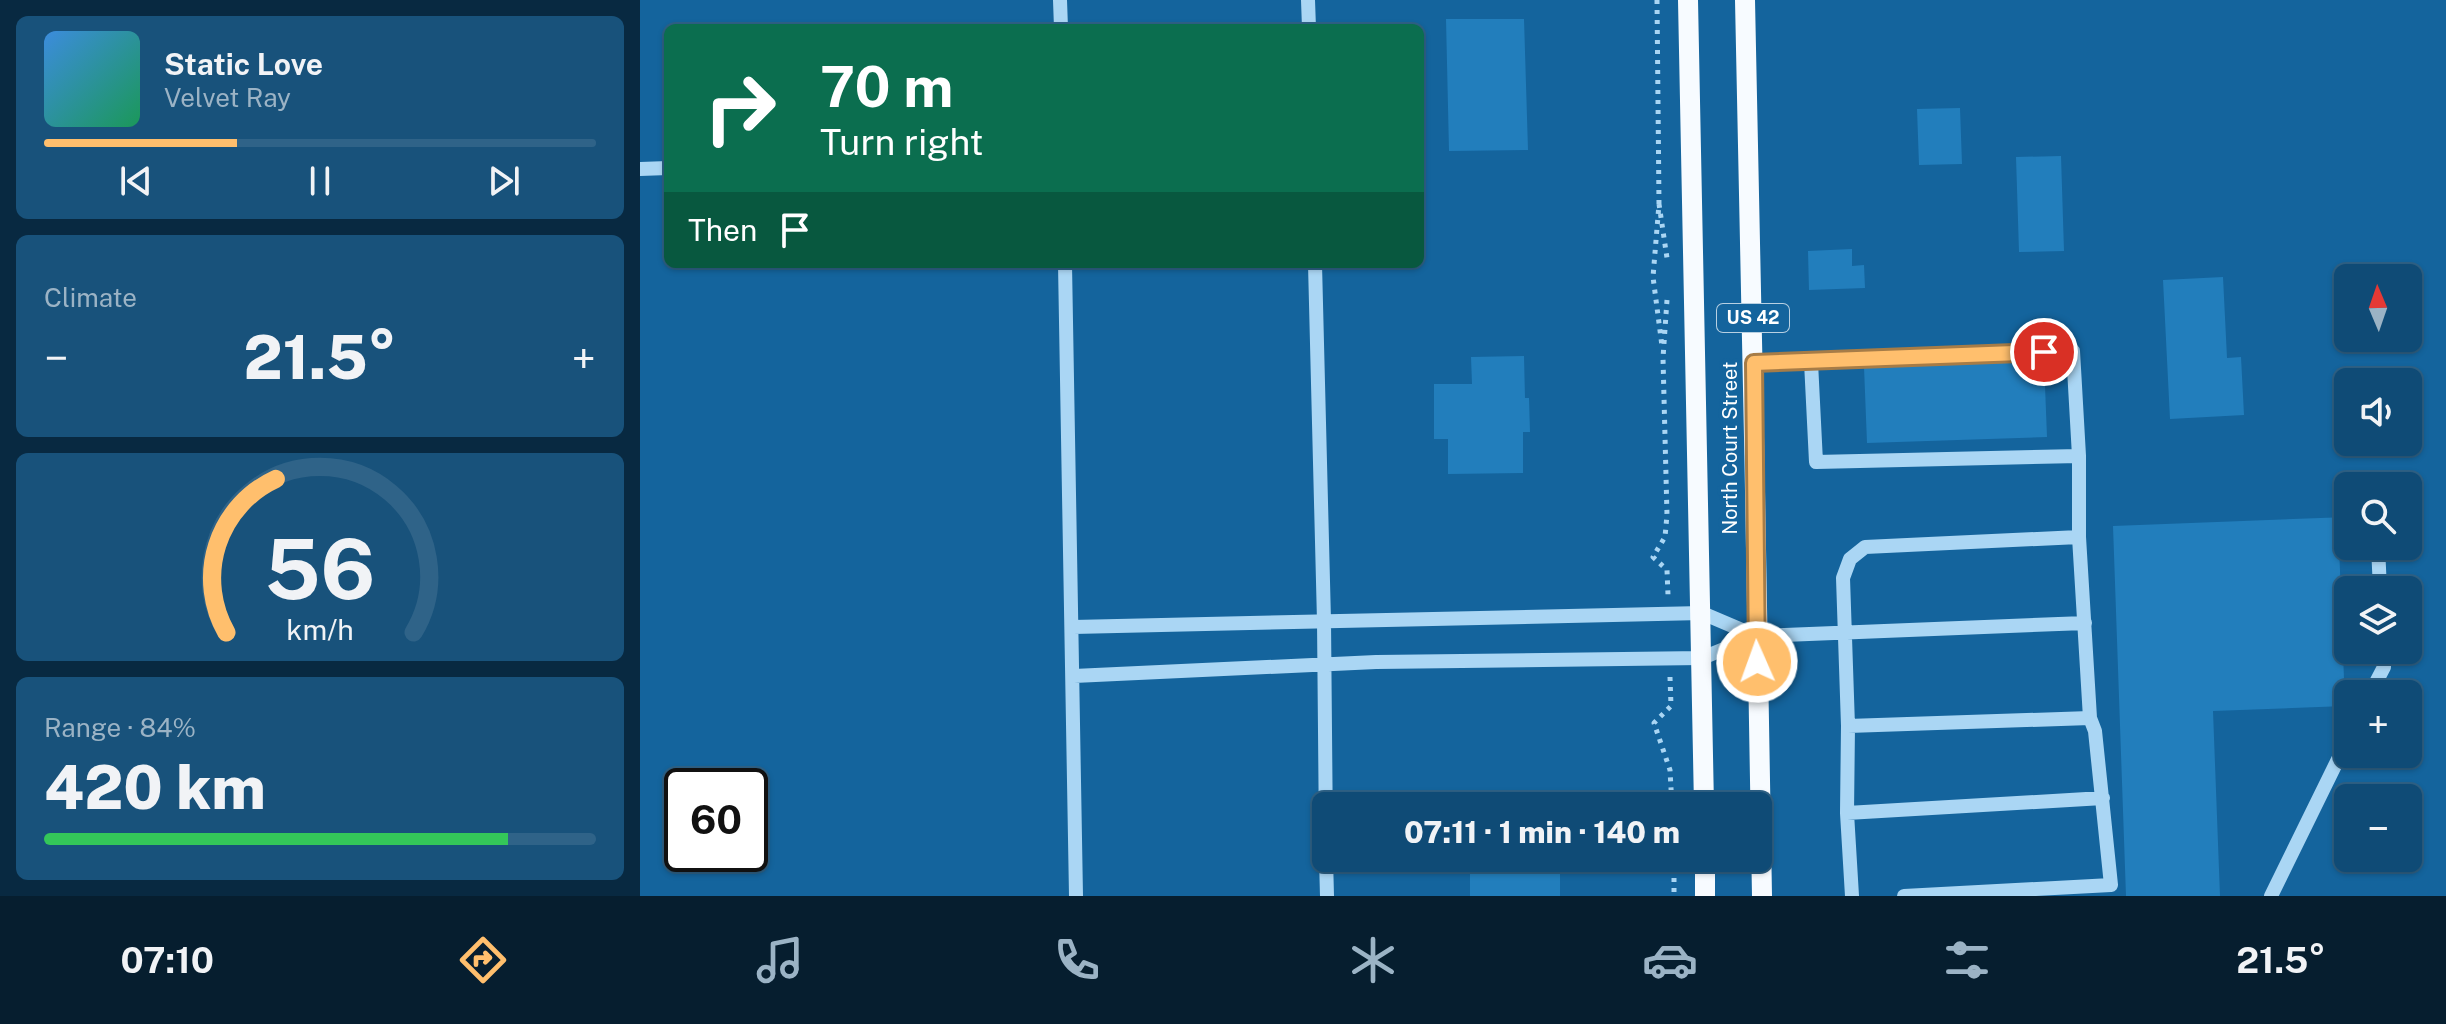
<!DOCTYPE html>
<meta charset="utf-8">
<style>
:root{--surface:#0f4b76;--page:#18527b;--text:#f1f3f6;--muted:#9bb3c5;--line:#2f6388;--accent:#ffbf6d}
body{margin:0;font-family:"Public Sans",sans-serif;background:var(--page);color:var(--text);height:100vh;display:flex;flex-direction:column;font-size:30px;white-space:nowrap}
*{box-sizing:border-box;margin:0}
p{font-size:26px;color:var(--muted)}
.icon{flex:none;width:44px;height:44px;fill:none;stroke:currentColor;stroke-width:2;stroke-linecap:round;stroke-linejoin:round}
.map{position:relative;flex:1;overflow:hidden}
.side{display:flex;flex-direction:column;gap:16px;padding:16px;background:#082941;width:640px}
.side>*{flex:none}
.hud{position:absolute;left:24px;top:24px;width:760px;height:244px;border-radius:12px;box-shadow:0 2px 6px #0004,0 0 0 2px var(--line);background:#0b6e4f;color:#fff;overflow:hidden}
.needle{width:52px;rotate:358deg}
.fabs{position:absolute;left:1694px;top:264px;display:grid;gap:16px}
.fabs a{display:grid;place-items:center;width:88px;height:88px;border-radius:12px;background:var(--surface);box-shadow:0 2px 6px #0004,0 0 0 2px var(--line);font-size:40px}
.speed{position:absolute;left:24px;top:768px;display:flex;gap:16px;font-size:40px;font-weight:700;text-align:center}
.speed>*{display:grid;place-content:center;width:104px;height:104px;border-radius:50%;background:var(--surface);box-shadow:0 2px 6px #0004,0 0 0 2px var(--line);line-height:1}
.speed .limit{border:4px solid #111;border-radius:12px;background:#fff;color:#111}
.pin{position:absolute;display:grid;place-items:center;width:68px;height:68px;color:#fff;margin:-34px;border:4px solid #fff;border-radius:50%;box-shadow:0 2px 8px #0007}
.me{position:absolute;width:88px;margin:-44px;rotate:358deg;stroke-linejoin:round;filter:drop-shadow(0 0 6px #0008)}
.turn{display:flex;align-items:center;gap:28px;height:168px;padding:0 24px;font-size:36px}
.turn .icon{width:104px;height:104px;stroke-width:2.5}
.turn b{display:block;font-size:56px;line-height:68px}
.then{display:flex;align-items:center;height:76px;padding:0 24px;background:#0003;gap:16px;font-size:30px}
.big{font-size:60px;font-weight:800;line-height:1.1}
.side .card{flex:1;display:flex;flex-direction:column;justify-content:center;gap:12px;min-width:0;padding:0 28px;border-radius:12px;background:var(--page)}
.side .dial{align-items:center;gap:0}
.dial svg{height:208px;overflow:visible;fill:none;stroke:var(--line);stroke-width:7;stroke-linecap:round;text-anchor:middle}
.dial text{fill:var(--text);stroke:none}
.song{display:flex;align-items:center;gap:24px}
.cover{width:96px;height:96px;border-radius:12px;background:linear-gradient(135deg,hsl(210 70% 55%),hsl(150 70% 35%))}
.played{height:8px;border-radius:4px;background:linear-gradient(90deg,var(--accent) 35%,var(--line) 35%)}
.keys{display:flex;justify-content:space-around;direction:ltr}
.heat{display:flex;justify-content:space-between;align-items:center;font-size:44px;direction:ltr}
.charge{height:12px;border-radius:6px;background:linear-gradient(90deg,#34c759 84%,var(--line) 0)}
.trip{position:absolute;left:672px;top:792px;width:460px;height:80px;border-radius:12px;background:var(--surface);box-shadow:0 2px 6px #0004,0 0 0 2px var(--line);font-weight:800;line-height:80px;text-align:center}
.dock{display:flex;height:128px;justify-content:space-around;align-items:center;background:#061e2f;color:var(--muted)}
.dock .icon{width:56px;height:56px}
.dock .active{color:var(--accent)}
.dock b{font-size:36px;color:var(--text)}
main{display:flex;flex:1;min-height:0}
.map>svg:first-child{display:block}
.building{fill:#227ebc}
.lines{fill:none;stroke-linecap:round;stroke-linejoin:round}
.path{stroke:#aad6f4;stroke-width:5;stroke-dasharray:4 6;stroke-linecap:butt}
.minor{stroke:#aad6f4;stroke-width:14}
.major{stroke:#f7fbff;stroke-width:20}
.route-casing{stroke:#a67c47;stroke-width:20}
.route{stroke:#ffbf6d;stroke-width:14}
.labels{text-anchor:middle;stroke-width:8;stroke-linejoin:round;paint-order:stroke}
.shield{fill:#14649d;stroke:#b8d0e2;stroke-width:2}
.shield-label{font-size:18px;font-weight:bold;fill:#fff}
.street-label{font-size:20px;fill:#fff;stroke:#14649d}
</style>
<main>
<section class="side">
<div class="card">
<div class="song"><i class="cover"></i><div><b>Static Love</b><p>Velvet Ray</p></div></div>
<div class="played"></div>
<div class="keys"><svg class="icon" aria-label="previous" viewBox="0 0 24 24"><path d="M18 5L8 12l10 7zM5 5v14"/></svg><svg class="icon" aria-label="pause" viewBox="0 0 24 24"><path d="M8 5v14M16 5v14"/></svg><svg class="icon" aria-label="next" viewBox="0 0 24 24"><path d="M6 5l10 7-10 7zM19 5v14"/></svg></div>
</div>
<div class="card"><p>Climate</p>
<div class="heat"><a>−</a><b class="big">21.5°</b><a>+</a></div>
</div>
<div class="card dial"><svg viewBox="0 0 100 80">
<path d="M14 69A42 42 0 1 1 86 69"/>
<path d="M14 69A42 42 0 0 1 33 10" stroke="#ffbf6d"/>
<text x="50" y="56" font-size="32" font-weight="700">56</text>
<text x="50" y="72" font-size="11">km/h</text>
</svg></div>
<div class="card"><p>Range · 84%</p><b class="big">420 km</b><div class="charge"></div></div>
</section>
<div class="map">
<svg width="1806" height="896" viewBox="0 0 1806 896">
<rect width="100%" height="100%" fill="#14649d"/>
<path class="building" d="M 806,19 L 884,19 L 888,150 L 809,151 Z
M 1320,108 L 1322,164 L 1279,165 L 1277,109 Z
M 1421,156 L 1424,251 L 1379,252 L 1376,157 Z
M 1212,249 L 1212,266 L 1224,265 L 1225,288 L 1169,290 L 1168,251 Z
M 1583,277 L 1587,358 L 1601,357 L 1604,415 L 1530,419 L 1523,280 Z
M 884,356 L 885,398 L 889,398 L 890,432 L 883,432 L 883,473 L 808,474 L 808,439 L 794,439 L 794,384 L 832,384 L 831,357 Z
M 1404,360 L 1407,437 L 1227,443 L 1224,367 Z
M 1708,517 L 1708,543 L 1699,544 L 1705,706 L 1573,711 L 1580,896 L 1486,896 L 1473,526 Z
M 830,858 L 920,858 L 920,896 L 830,896 Z"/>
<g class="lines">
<path class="path" d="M 1017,0 L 1019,204 L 1013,277 L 1022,346
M 1019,204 L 1027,258
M 1027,300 L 1023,358 L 1027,515 L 1025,537 L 1013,557 L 1027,570 L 1028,595
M 1030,677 L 1031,706 L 1014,723 L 1030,770 L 1032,806
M 1034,858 L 1034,896"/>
<path class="minor" d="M 420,0 L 421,28
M 668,0 L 669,28
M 0,169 L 28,168
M 425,264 L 436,896
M 675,264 L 684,621 L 686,841
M 1171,362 L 1176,462 L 1439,456
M 1114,363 L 1433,351 L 1439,456 L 1439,537 L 1450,718 L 1455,731 L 1471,885 L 1264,896
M 1738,546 L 1740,590
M 433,627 L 1062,613 L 1116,636
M 434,676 L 736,662 L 1062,658 L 1116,636 L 1445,623
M 1730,694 L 1744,667 L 1743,650
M 1208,726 L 1450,718
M 1207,813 L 1463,798
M 686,858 L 687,896
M 1212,896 L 1207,813 L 1208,726 L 1203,578 L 1210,559 L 1225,547 L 1439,537
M 1631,896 L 1708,739"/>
<path class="major" d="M 1048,0 L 1064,806
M 1105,0 C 1112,299 1117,597 1122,896
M 1065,858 L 1065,896"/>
</g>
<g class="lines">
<defs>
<path id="route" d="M 1117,662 L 1114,363 L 1404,352"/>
</defs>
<use href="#route" class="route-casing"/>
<use href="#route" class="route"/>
</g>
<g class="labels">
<rect class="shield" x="1077" y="304" width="72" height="28" rx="6"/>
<g class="shield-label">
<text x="1113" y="324">US 42</text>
</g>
<g class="street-label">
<text transform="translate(1090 448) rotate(-90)" y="7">North Court Street</text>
</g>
</g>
</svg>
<div class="fabs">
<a><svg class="needle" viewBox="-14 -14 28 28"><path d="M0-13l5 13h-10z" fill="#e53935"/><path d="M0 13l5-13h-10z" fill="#9bb3c5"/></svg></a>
<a><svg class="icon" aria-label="sound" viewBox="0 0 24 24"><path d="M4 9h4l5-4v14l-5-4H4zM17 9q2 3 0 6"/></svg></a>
<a><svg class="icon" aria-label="search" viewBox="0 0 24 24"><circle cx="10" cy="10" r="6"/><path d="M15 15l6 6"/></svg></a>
<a><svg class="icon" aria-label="layers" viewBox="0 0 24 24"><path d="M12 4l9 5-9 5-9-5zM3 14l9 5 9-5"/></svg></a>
<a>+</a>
<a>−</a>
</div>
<div class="speed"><div class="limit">60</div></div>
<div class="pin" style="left:1404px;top:352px;background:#d93025"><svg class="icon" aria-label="arrive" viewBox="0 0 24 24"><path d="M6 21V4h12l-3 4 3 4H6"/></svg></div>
<svg class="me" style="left:1117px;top:662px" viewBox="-20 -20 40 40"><circle r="17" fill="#ffbf6d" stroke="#fff" stroke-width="3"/><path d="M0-11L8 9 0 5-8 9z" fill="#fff"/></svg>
<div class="trip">07:11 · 1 min · 140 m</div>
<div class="hud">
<div class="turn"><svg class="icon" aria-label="right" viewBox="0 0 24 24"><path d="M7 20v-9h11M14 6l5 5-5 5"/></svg><div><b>70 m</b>Turn right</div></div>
<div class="then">Then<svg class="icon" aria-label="arrive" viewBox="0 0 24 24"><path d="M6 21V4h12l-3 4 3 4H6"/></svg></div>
</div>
</div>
</main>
<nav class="dock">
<b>07:10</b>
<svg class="icon active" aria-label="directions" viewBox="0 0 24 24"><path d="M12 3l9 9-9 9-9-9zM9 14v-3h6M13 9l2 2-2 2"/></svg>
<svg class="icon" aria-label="music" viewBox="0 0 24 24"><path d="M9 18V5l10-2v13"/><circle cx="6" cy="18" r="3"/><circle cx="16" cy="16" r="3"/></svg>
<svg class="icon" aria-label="phone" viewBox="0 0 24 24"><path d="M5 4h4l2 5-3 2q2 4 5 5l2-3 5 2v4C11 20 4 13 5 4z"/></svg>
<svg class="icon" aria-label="climate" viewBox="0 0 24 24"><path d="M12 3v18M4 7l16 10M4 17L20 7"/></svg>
<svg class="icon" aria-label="car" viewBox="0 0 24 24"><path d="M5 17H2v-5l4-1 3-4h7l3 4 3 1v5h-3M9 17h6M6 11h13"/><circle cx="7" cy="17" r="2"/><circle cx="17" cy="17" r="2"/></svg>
<svg class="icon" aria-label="filters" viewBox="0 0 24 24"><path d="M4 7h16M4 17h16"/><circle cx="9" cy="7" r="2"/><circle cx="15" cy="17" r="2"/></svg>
<b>21.5°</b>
</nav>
